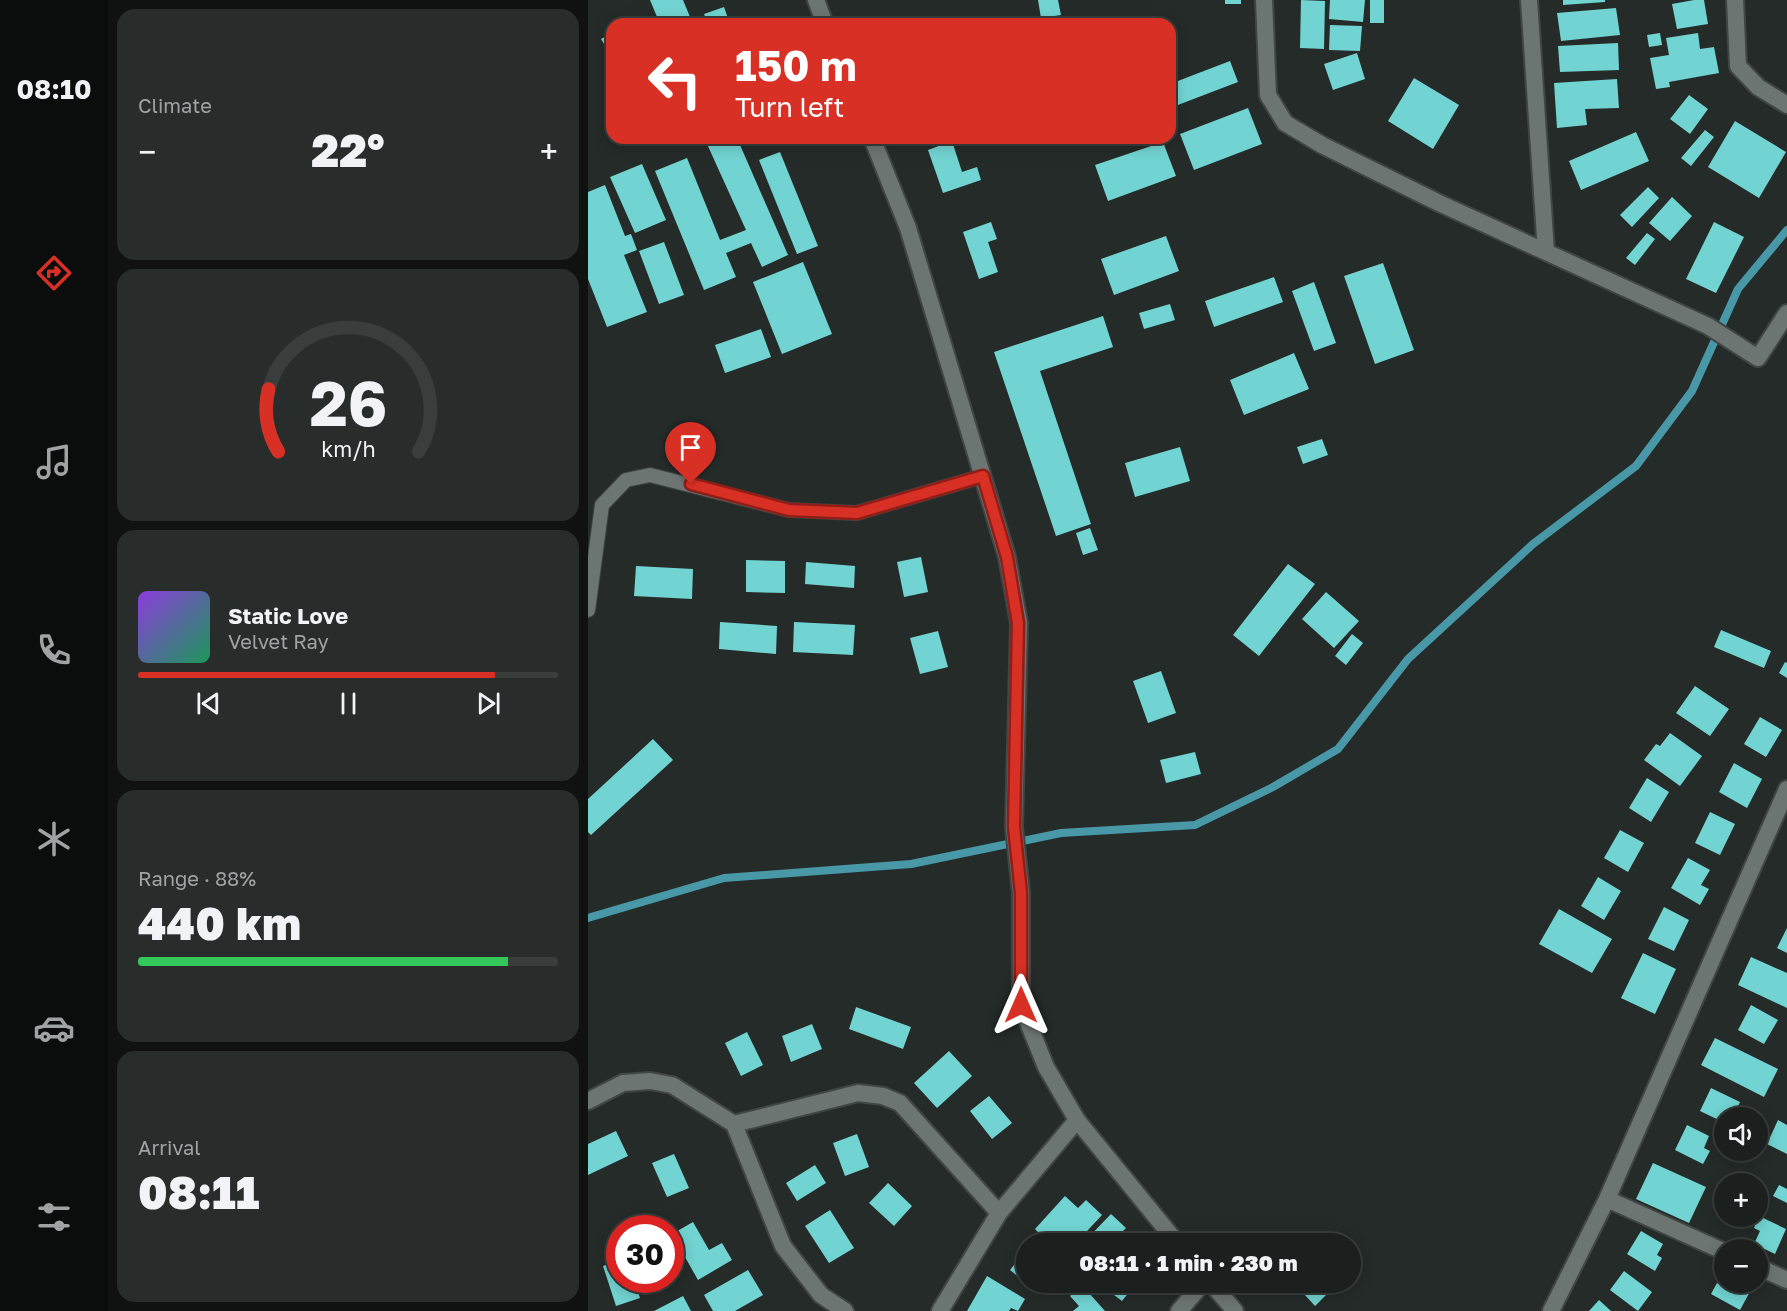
<!DOCTYPE html>
<meta charset="utf-8">
<style>
:root{--surface:#1b201e;--page:#282d2b;--text:#f1f3f6;--muted:#a0a3a4;--line:#393e3c;--accent:#d93025}
body{margin:0;font-family:"Golos Text",sans-serif;background:var(--page);color:var(--text);height:100vh;display:flex;flex-direction:column;font-size:22px;white-space:nowrap}
*{box-sizing:border-box;margin:0}
p{font-size:20px;color:var(--muted)}
.icon{flex:none;width:33px;height:33px;fill:none;stroke:currentColor;stroke-width:2;stroke-linecap:round;stroke-linejoin:round}
.map{position:relative;flex:1;overflow:hidden}
.side{display:flex;flex-direction:column;gap:9px;padding:9px;background:#0f1210;width:480px}
.side>*{flex:none}
.guide{position:absolute;left:18px;top:18px;width:570px;height:126px;border-radius:18px;box-shadow:0 3px 15px #0003,0 0 0 2px var(--line);background:#d93025;color:#fff;overflow:hidden}
.buttons{position:absolute;left:1126px;top:1107px;display:grid;gap:12px}
.buttons a{display:grid;place-items:center;width:54px;height:54px;border-radius:50%;background:var(--surface);box-shadow:0 3px 15px #0003,0 0 0 2px var(--line);font-size:30px}
.speed{position:absolute;left:18px;top:1215px;display:flex;gap:12px;font-size:30px;font-weight:700;text-align:center}
.speed>*{display:grid;place-content:center;width:78px;height:78px;border-radius:50%;background:var(--surface);box-shadow:0 3px 15px #0003,0 0 0 2px var(--line);line-height:1}
.speed .limit{border:9px solid #d22;background:#fff;color:#111}
.pin{position:absolute;display:grid;place-items:center;width:51px;height:51px;color:#fff;margin:-62px -26px;border-radius:50% 50% 50% 0;rotate:-45deg;box-shadow:0 0 6px #0007}
.pin .icon{rotate:45deg}
.me{position:absolute;width:66px;margin:-33px;rotate:0deg;stroke-linejoin:round;filter:drop-shadow(0 0 4px #0008)}
.turn{display:flex;align-items:center;gap:21px;height:126px;padding:0 30px;font-size:27px}
.turn .icon{width:78px;height:78px;stroke-width:2.5}
.turn b{display:block;font-size:42px;line-height:51px}
.big{font-size:45px;font-weight:800;line-height:1.1}
.side .card{flex:1;display:flex;flex-direction:column;justify-content:center;gap:9px;min-width:0;padding:0 21px;border-radius:18px;background:var(--page)}
.side .dial{align-items:center;gap:0}
.dial svg{height:156px;overflow:visible;fill:none;stroke:var(--line);stroke-width:7;stroke-linecap:round;text-anchor:middle}
.dial text{fill:var(--text);stroke:none}
.song{display:flex;align-items:center;gap:18px}
.cover{width:72px;height:72px;border-radius:9px;background:linear-gradient(135deg,hsl(270 70% 55%),hsl(150 70% 35%))}
.played{height:6px;border-radius:3px;background:linear-gradient(90deg,var(--accent) 85%,var(--line) 85%)}
.keys{display:flex;justify-content:space-around;direction:ltr}
.heat{display:flex;justify-content:space-between;align-items:center;font-size:33px;direction:ltr}
.charge{height:9px;border-radius:4px;background:linear-gradient(90deg,#34c759 88%,var(--line) 0)}
.trip{position:absolute;left:428px;top:1233px;width:345px;height:60px;border-radius:30px;background:var(--surface);box-shadow:0 3px 15px #0003,0 0 0 2px var(--line);font-weight:800;line-height:60px;text-align:center}
main{display:flex;flex:1;min-height:0}
.tab-bar{display:flex;flex-direction:column;width:108px;justify-content:space-around;align-items:center;background:#0b0d0c;color:var(--muted)}
.tab-bar .icon{width:42px;height:42px}
.tab-bar .current{color:var(--accent)}
.tab-bar b{font-size:27px;color:var(--text)}
.map>svg:first-child{display:block}
.lines{fill:none;stroke-linecap:round;stroke-linejoin:round}
.stream{stroke:#4898a8;stroke-width:8}
.building{fill:#72d4d2}
.service-casing{stroke:#414645;stroke-width:16}
.minor-casing{stroke:#414645;stroke-width:20}
.service{stroke:#6d7572;stroke-width:14}
.minor{stroke:#6d7572;stroke-width:16}
.route-casing{stroke:#8d1f18;stroke-width:15}
.route{stroke:#d93025;stroke-width:10}
</style>
<main>
<nav class="tab-bar">
<b>08:10</b>
<svg class="icon current" aria-label="directions" viewBox="0 0 24 24"><path d="M12 3l9 9-9 9-9-9zM9 14v-3h6M13 9l2 2-2 2"/></svg>
<svg class="icon" aria-label="music" viewBox="0 0 24 24"><path d="M9 18V5l10-2v13"/><circle cx="6" cy="18" r="3"/><circle cx="16" cy="16" r="3"/></svg>
<svg class="icon" aria-label="phone" viewBox="0 0 24 24"><path d="M5 4h4l2 5-3 2q2 4 5 5l2-3 5 2v4C11 20 4 13 5 4z"/></svg>
<svg class="icon" aria-label="climate" viewBox="0 0 24 24"><path d="M12 3v18M4 7l16 10M4 17L20 7"/></svg>
<svg class="icon" aria-label="car" viewBox="0 0 24 24"><path d="M5 17H2v-5l4-1 3-4h7l3 4 3 1v5h-3M9 17h6M6 11h13"/><circle cx="7" cy="17" r="2"/><circle cx="17" cy="17" r="2"/></svg>
<svg class="icon" aria-label="filters" viewBox="0 0 24 24"><path d="M4 7h16M4 17h16"/><circle cx="9" cy="7" r="2"/><circle cx="15" cy="17" r="2"/></svg>
</nav>
<section class="side">
<div class="card"><p>Climate</p>
<div class="heat"><a>−</a><b class="big">22°</b><a>+</a></div>
</div>
<div class="card dial"><svg viewBox="0 0 100 80">
<path d="M14 69A42 42 0 1 1 86 69"/>
<path d="M14 69A42 42 0 0 1 9 37" stroke="#d93025"/>
<text x="50" y="56" font-size="32" font-weight="700">26</text>
<text x="50" y="72" font-size="11">km/h</text>
</svg></div>
<div class="card">
<div class="song"><i class="cover"></i><div><b>Static Love</b><p>Velvet Ray</p></div></div>
<div class="played"></div>
<div class="keys"><svg class="icon" aria-label="previous" viewBox="0 0 24 24"><path d="M18 5L8 12l10 7zM5 5v14"/></svg><svg class="icon" aria-label="pause" viewBox="0 0 24 24"><path d="M8 5v14M16 5v14"/></svg><svg class="icon" aria-label="next" viewBox="0 0 24 24"><path d="M6 5l10 7-10 7zM19 5v14"/></svg></div>
</div>
<div class="card"><p>Range · 88%</p><b class="big">440 km</b><div class="charge"></div></div>
<div class="card"><p>Arrival</p><b class="big">08:11</b></div>
</section>
<div class="map">
<svg width="1199" height="1311" viewBox="0 0 1199 1311">
<rect width="100%" height="100%" fill="#242b28"/>
<g class="lines">
<path class="stream" d="M 0,918 L 136,878 L 323,864 L 473,833 L 607,825 L 685,787 L 750,749 L 820,659 L 945,544 L 1048,466 L 1104,391 L 1150,289 L 1199,230"/>
</g>
<path class="building" d="M 62,0 L 95,0 L 105,24 L 72,24 Z
M 450,0 L 470,0 L 473,15 L 453,18 Z
M 637,0 L 653,0 L 653,4 L 637,4 Z
M 713,0 L 737,1 L 736,49 L 712,48 Z
M 742,0 L 777,0 L 775,22 L 741,19 Z
M 782,0 L 796,0 L 796,23 L 782,23 Z
M 975,0 L 1017,0 L 1017,2 L 975,5 Z
M 1106,0 L 1116,0 L 1120,24 L 1089,29 L 1084,4 Z
M 136,7 L 142,24 L 120,24 L 116,14 Z
M 1028,8 L 1032,35 L 973,41 L 969,13 Z
M 742,25 L 774,26 L 772,51 L 741,50 Z
M 24,33 L 24,57 L 13,39 Z
M 1072,33 L 1074,45 L 1061,47 L 1059,35 Z
M 1110,33 L 1112,49 L 1126,47 L 1131,73 L 1081,82 L 1082,87 L 1068,89 L 1062,58 L 1081,55 L 1078,38 Z
M 1030,43 L 1031,70 L 972,72 L 970,46 Z
M 769,53 L 777,79 L 745,90 L 736,64 Z
M 642,61 L 650,82 L 582,108 L 582,84 Z
M 826,78 L 871,105 L 845,149 L 800,121 Z
M 1029,79 L 1031,108 L 997,109 L 999,125 L 969,128 L 966,83 Z
M 1101,95 L 1120,109 L 1102,134 L 1082,119 Z
M 660,108 L 674,144 L 606,170 L 592,134 Z
M 1147,121 L 1198,152 L 1171,198 L 1120,167 Z
M 1117,130 L 1126,137 L 1103,166 L 1093,158 Z
M 1048,132 L 1061,161 L 993,190 L 981,161 Z
M 132,138 L 149,138 L 200,255 L 174,267 L 163,243 L 138,253 L 148,277 L 116,290 L 67,171 L 99,158 L 132,240 L 158,230 L 119,144 Z
M 364,141 L 374,172 L 389,167 L 393,180 L 355,193 L 340,150 Z
M 575,142 L 588,176 L 520,201 L 507,165 Z
M 192,152 L 230,246 L 209,254 L 171,160 Z
M 54,164 L 78,220 L 47,233 L 22,177 Z
M 17,185 L 37,236 L 43,234 L 49,250 L 36,255 L 59,312 L 19,327 L 0,279 L 0,192 Z
M 1060,187 L 1071,198 L 1044,227 L 1032,215 Z
M 1084,197 L 1104,216 L 1082,241 L 1061,223 Z
M 403,222 L 409,239 L 400,242 L 410,272 L 391,279 L 375,232 Z
M 1126,222 L 1156,237 L 1128,293 L 1098,279 Z
M 1059,233 L 1067,239 L 1047,265 L 1038,258 Z
M 578,236 L 591,271 L 526,295 L 513,259 Z
M 76,242 L 96,295 L 71,304 L 51,251 Z
M 215,262 L 244,334 L 194,354 L 165,282 Z
M 795,263 L 826,350 L 787,364 L 756,276 Z
M 686,277 L 695,302 L 626,327 L 617,301 Z
M 726,282 L 748,343 L 726,351 L 704,291 Z
M 582,304 L 587,320 L 556,329 L 551,313 Z
M 515,316 L 525,347 L 452,371 L 503,524 L 468,536 L 406,352 Z
M 173,329 L 183,357 L 137,373 L 127,345 Z
M 706,353 L 721,389 L 656,415 L 642,380 Z
M 734,439 L 740,455 L 715,464 L 709,447 Z
M 592,447 L 602,481 L 547,497 L 537,463 Z
M 502,528 L 510,550 L 495,555 L 488,533 Z
M 333,557 L 340,592 L 316,597 L 309,562 Z
M 158,560 L 197,561 L 197,593 L 158,592 Z
M 218,562 L 267,566 L 266,588 L 217,584 Z
M 700,564 L 727,584 L 671,656 L 645,635 Z
M 48,566 L 105,569 L 104,599 L 46,596 Z
M 738,592 L 771,621 L 746,648 L 714,619 Z
M 132,622 L 189,626 L 188,654 L 131,649 Z
M 206,622 L 267,625 L 265,655 L 205,652 Z
M 1133,630 L 1183,651 L 1176,668 L 1126,647 Z
M 350,631 L 360,667 L 332,674 L 322,638 Z
M 764,634 L 775,643 L 758,665 L 747,656 Z
M 1197,662 L 1199,663 L 1199,678 L 1191,673 Z
M 573,671 L 588,713 L 560,723 L 545,681 Z
M 1107,686 L 1141,709 L 1122,736 L 1088,713 Z
M 1172,717 L 1194,730 L 1178,757 L 1156,744 Z
M 1082,733 L 1114,756 L 1092,786 L 1056,760 L 1068,744 L 1072,746 Z
M 65,739 L 85,760 L 3,835 L 0,832 L 0,799 Z
M 607,752 L 613,774 L 578,783 L 572,760 Z
M 1146,763 L 1174,779 L 1159,808 L 1131,792 Z
M 1059,778 L 1081,792 L 1063,822 L 1041,808 Z
M 1122,812 L 1147,824 L 1132,855 L 1107,843 Z
M 1032,830 L 1056,843 L 1040,872 L 1016,858 Z
M 1100,858 L 1122,870 L 1113,885 L 1121,889 L 1112,905 L 1083,888 Z
M 1010,877 L 1033,891 L 1016,920 L 993,906 Z
M 1076,907 L 1101,920 L 1086,951 L 1060,939 Z
M 971,909 L 1024,939 L 1004,973 L 951,944 Z
M 1199,928 L 1199,953 L 1189,948 Z
M 1055,953 L 1088,969 L 1067,1014 L 1033,998 Z
M 1163,957 L 1199,973 L 1199,1008 L 1150,985 Z
M 1163,1005 L 1190,1020 L 1176,1044 L 1150,1030 Z
M 268,1007 L 323,1027 L 315,1049 L 261,1029 Z
M 224,1024 L 234,1049 L 203,1062 L 194,1036 Z
M 159,1032 L 175,1065 L 153,1076 L 137,1043 Z
M 1127,1038 L 1190,1069 L 1176,1097 L 1113,1065 Z
M 361,1051 L 384,1076 L 349,1108 L 326,1083 Z
M 1123,1088 L 1152,1102 L 1145,1118 L 1137,1118 L 1137,1123 L 1112,1111 Z
M 401,1096 L 424,1123 L 404,1139 L 382,1111 Z
M 1190,1120 L 1199,1125 L 1199,1154 L 1179,1144 Z
M 1099,1125 L 1121,1136 L 1116,1148 L 1122,1151 L 1115,1164 L 1087,1150 Z
M 28,1131 L 40,1156 L 0,1175 L 0,1144 Z
M 269,1134 L 281,1167 L 257,1176 L 245,1143 Z
M 86,1154 L 101,1188 L 79,1197 L 64,1163 Z
M 1065,1163 L 1118,1187 L 1101,1223 L 1048,1199 Z
M 227,1165 L 238,1183 L 209,1201 L 198,1183 Z
M 300,1183 L 324,1206 L 306,1226 L 281,1203 Z
M 1191,1185 L 1199,1189 L 1199,1203 L 1185,1196 Z
M 477,1196 L 490,1208 L 498,1200 L 514,1215 L 487,1244 L 462,1244 L 447,1229 Z
M 242,1210 L 266,1248 L 241,1263 L 217,1226 Z
M 523,1214 L 538,1228 L 522,1244 L 494,1244 Z
M 1171,1216 L 1198,1229 L 1187,1254 L 1166,1244 L 1172,1231 L 1166,1228 Z
M 105,1222 L 121,1250 L 134,1243 L 144,1260 L 110,1280 L 84,1234 Z
M 1053,1231 L 1075,1244 L 1069,1255 L 1074,1258 L 1067,1271 L 1039,1254 Z
M 438,1250 L 438,1282 L 461,1282 L 451,1294 L 422,1270 Z
M 32,1260 L 32,1280 L 74,1280 L 49,1289 L 52,1298 L 28,1306 L 15,1266 Z
M 160,1270 L 175,1295 L 147,1311 L 125,1311 L 116,1295 Z
M 1036,1271 L 1064,1292 L 1050,1311 L 1022,1290 Z
M 399,1276 L 437,1299 L 430,1311 L 423,1308 L 421,1311 L 379,1311 Z
M 1137,1279 L 1137,1282 L 1155,1282 L 1164,1288 L 1152,1310 L 1123,1294 L 1129,1283 L 1133,1285 Z
M 504,1282 L 549,1282 L 534,1301 L 518,1289 L 513,1293 Z
M 705,1282 L 732,1282 L 741,1292 L 727,1306 Z
M 494,1285 L 517,1311 L 485,1311 L 491,1306 L 482,1296 Z
M 95,1296 L 103,1311 L 66,1311 Z
M 1011,1300 L 1023,1311 L 1001,1311 Z"/>
<g class="lines">
<defs>
<path id="service" d="M 0,610 L 14,505 L 38,480 L 62,475 L 201,510 L 269,513 L 395,476"/>
<path id="minor" d="M 228,0 L 237,24
M 676,0 L 680,95 L 697,123 L 734,145 L 851,203 L 958,252
M 941,0 L 958,252 L 1120,326 L 1170,358 L 1199,313
M 1147,0 L 1150,66 L 1170,87 L 1199,105
M 284,138 L 320,228 L 419,557 L 431,623 L 426,827 L 433,893 L 433,1005 L 458,1067 L 489,1120 L 590,1244
M 0,1101 L 35,1083 L 62,1081 L 84,1085 L 146,1124 L 195,1246 L 233,1295 L 257,1311
M 146,1124 L 270,1093 L 295,1096 L 312,1103 L 411,1213
M 1019,1199 L 1137,1252
M 1170,1267 L 1199,1280
M 622,1282 L 647,1311
M 352,1311 L 411,1213 L 489,1120
M 591,1311 L 616,1282
M 963,1311 L 1019,1199 L 1199,789"/>
</defs>
<use href="#service" class="service-casing"/>
<use href="#minor" class="minor-casing"/>
<use href="#service" class="service"/>
<use href="#minor" class="minor"/>
</g>
<g class="lines">
<defs>
<path id="route" d="M 103,484 L 201,510 L 269,513 L 395,476 L 419,557 L 430,623 L 426,827 L 433,893 L 433,1005"/>
</defs>
<use href="#route" class="route-casing"/>
<use href="#route" class="route"/>
</g>
</svg>
<div class="buttons">
<a><svg class="icon" aria-label="sound" viewBox="0 0 24 24"><path d="M4 9h4l5-4v14l-5-4H4zM17 9q2 3 0 6"/></svg></a>
<a>+</a>
<a>−</a>
</div>
<div class="speed"><div class="limit">30</div></div>
<div class="pin" style="left:103px;top:484px;background:#d93025"><svg class="icon" aria-label="arrive" viewBox="0 0 24 24"><path d="M6 21V4h12l-3 4 3 4H6"/></svg></div>
<svg class="me" style="left:433px;top:1005px" viewBox="-20 -20 40 40"><path d="M0-17L14 15 0 8-14 15z" fill="#d93025" stroke="#fff" stroke-width="4"/></svg>
<div class="trip">08:11 · 1 min · 230 m</div>
<div class="guide">
<div class="turn"><svg class="icon" aria-label="left" viewBox="0 0 24 24"><path d="M17 20v-9H6M10 6l-5 5 5 5"/></svg><div><b>150 m</b>Turn left</div></div>
</div>
</div>
</main>
